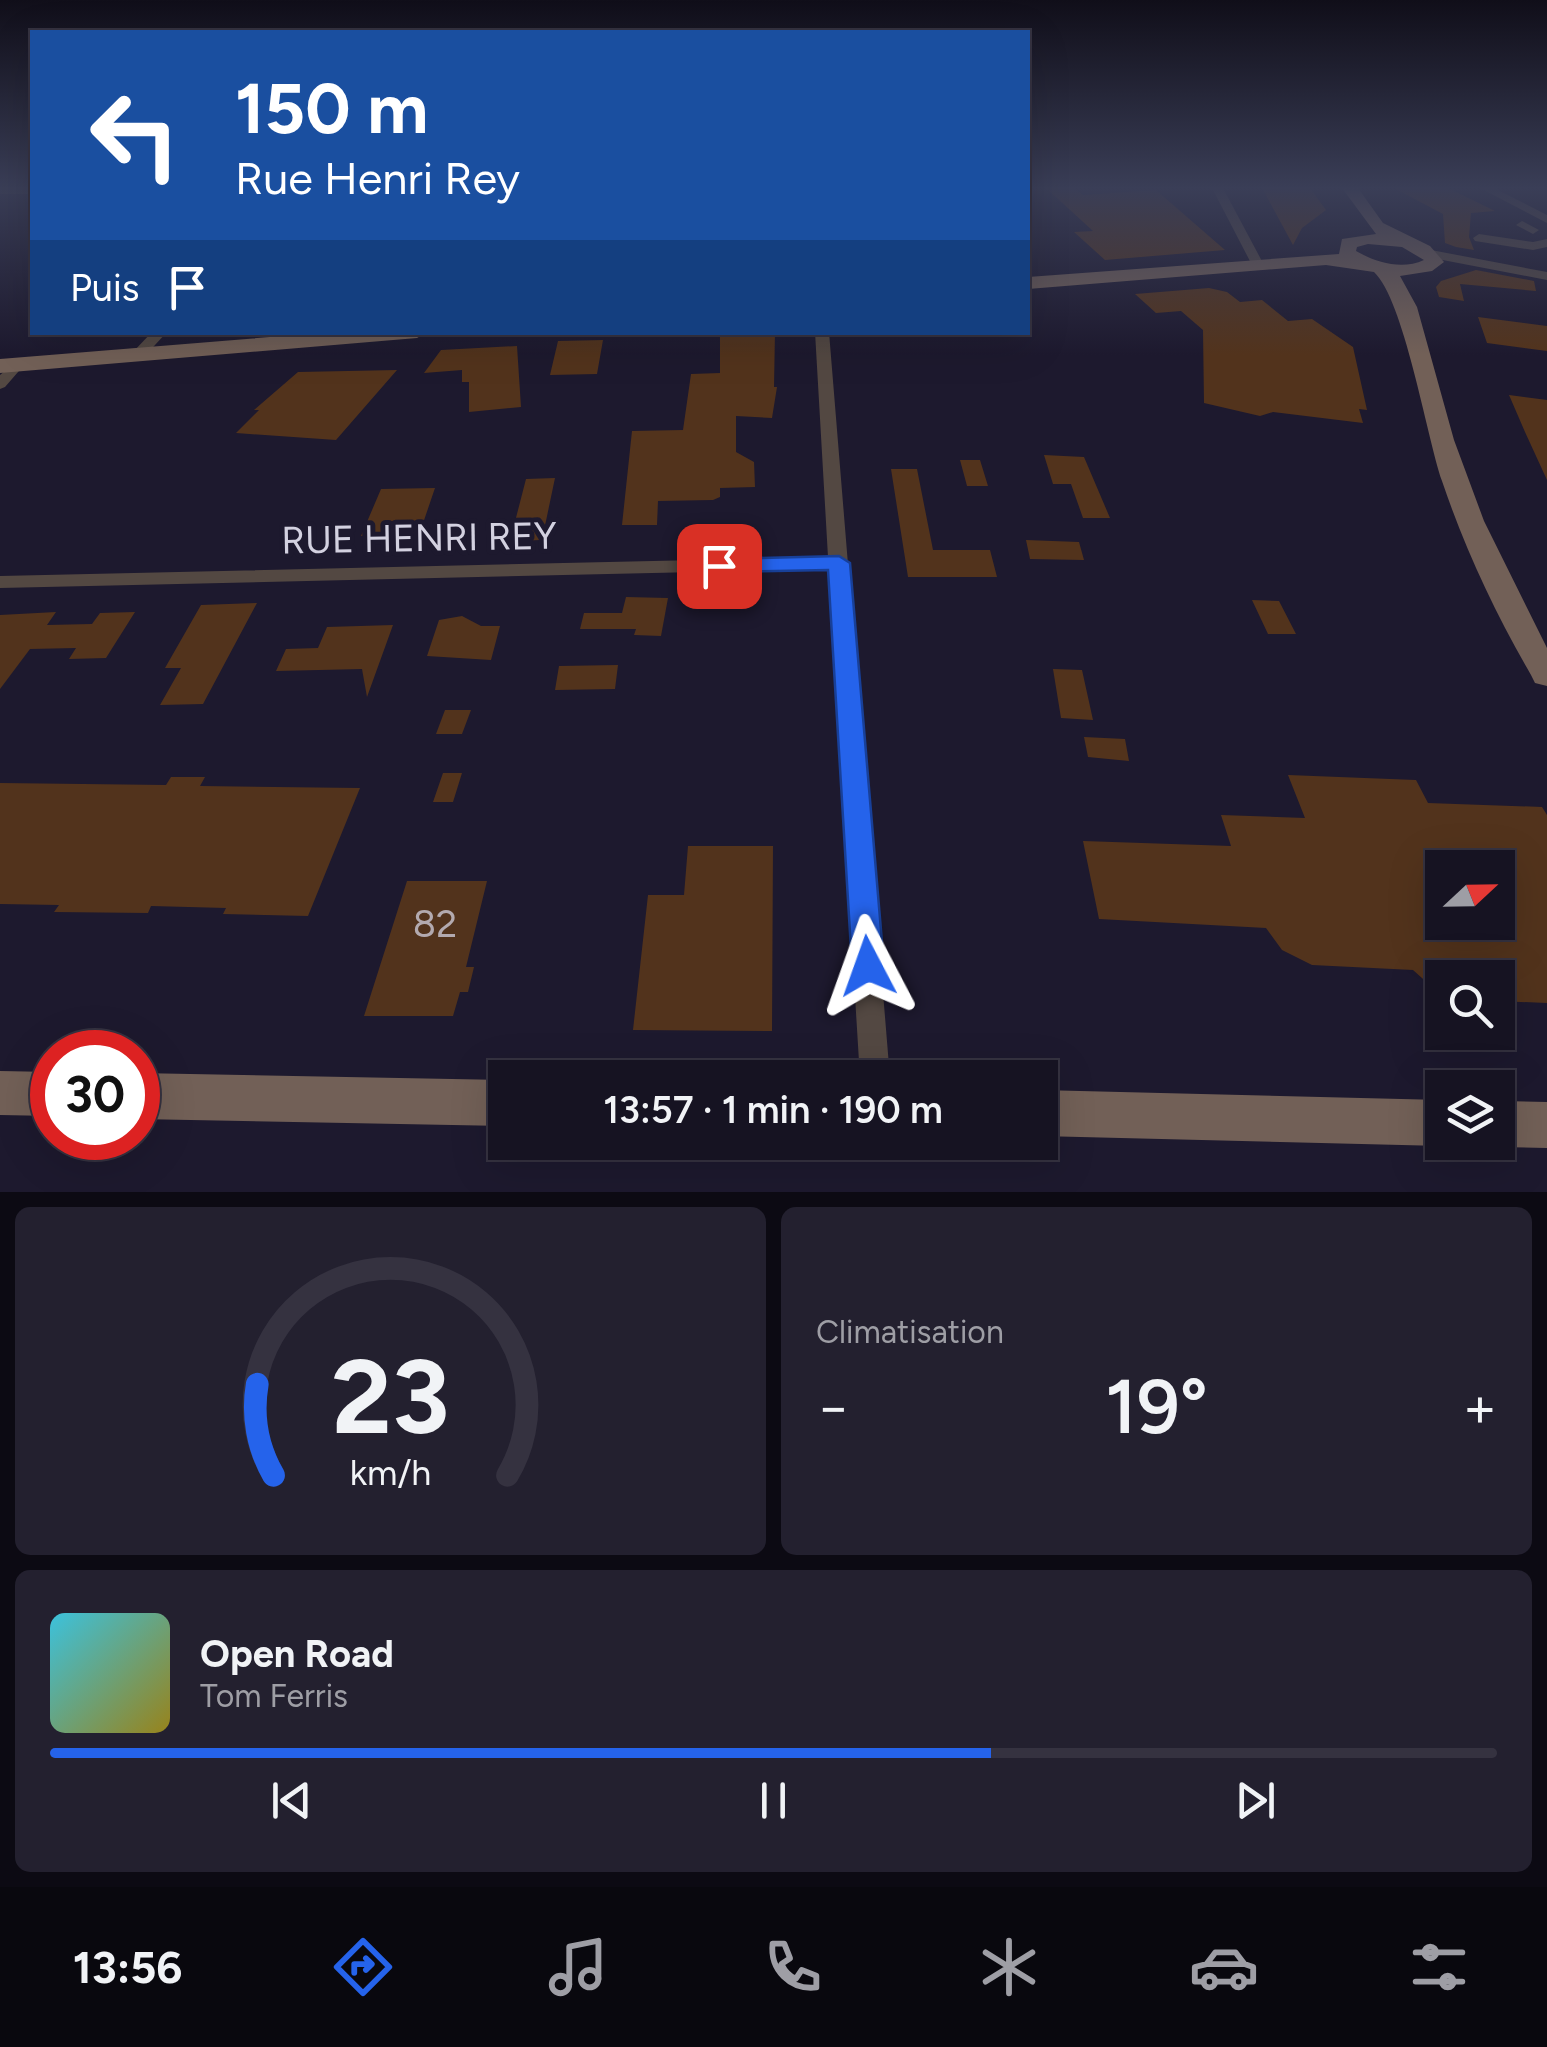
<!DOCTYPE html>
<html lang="fr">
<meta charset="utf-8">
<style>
:root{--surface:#161322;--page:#23202f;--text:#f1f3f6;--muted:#9e9ea5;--line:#353240;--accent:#2563eb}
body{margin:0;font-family:Figtree,sans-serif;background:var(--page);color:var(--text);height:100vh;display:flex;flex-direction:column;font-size:38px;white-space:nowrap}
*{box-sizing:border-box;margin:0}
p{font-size:32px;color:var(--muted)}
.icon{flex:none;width:55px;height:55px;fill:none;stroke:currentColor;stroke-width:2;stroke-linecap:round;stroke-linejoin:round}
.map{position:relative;height:1192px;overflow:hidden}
.side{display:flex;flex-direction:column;gap:15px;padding:15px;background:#0c0a13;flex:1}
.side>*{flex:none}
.banner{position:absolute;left:30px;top:30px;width:1000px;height:305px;border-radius:0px;box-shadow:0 10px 40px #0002,0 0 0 2px var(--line);background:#1a4fa0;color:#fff;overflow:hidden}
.needle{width:65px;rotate:68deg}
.tools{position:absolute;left:1425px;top:850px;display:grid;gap:20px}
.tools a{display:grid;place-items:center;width:90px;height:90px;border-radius:0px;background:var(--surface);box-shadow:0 10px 40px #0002,0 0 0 2px var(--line);font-size:50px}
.speed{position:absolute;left:30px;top:1030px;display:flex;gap:20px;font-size:50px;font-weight:700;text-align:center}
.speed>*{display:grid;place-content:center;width:130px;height:130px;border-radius:50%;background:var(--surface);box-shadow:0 10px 40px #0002,0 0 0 2px var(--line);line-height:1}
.speed .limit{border:15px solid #d22;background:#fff;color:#111}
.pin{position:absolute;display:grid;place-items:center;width:85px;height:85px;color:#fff;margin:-42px;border-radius:20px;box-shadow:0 5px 15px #0006}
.me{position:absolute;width:110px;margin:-55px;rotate:356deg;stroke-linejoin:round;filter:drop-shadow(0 0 8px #0008)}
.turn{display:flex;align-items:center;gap:35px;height:210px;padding:0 40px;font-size:45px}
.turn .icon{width:130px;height:130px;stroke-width:2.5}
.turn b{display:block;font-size:70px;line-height:85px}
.then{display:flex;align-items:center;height:95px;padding:0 40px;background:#0003;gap:20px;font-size:38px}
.big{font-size:75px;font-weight:600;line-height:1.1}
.side .tile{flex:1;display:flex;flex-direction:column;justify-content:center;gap:15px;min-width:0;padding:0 35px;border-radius:15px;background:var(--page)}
.side .dial{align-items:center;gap:0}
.dial svg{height:260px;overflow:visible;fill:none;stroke:var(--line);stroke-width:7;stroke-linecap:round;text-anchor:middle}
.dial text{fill:var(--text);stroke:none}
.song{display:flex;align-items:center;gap:30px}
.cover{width:120px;height:120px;border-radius:15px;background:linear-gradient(135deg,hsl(190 70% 55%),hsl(50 70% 35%))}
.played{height:10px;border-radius:5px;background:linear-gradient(90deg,var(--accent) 65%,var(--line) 65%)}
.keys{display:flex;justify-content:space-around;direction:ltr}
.heat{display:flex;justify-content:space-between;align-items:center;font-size:55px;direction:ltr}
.side .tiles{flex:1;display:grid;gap:15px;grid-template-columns:1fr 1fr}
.tile:last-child{grid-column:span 2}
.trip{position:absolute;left:488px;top:1060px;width:570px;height:100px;border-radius:0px;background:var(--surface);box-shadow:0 10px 40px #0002,0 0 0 2px var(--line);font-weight:600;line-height:100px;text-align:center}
.tab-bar{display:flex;height:160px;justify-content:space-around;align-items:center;background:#09080e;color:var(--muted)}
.tab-bar .icon{width:70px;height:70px}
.tab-bar .current{color:var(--accent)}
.tab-bar b{font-size:45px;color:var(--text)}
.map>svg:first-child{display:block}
.building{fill:#52331c;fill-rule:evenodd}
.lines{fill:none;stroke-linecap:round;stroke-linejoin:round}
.street{fill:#534842;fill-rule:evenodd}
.secondary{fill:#726057;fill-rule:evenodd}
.route{fill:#2563eb;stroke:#184099;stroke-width:2.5}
.labels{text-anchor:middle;stroke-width:10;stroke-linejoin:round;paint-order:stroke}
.street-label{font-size:38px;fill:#d3d1e0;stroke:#1d192e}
.near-number-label{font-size:38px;fill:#b3aaaf}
</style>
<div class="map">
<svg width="1547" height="1192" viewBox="0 0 1547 1192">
<rect width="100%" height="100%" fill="#1d192e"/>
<path class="building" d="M 1046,188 L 1075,188 L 1083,195 L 1156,190 L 1225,250 L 1105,260 L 1074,232 L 1093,231 Z
M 1262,188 L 1310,188 L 1326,210 L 1302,228 L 1293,245 Z
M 1394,188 L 1448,188 L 1495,211 L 1471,213 L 1469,237 L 1474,250 L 1456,247 L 1445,243 L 1443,214 Z
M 1476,270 L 1534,281 L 1536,291 L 1460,284 L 1464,301 L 1439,297 L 1436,287 L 1441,281 Z
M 1209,288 L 1227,292 L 1240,302 L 1262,300 L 1288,321 L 1312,319 L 1353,347 L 1367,410 L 1359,409 L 1363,423 L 1273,412 L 1260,416 L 1204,403 L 1203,330 L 1181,311 L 1156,313 L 1135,294 Z
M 1478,317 L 1547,326 L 1547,351 L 1487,343 Z
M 720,332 L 775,332 L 774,387 L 777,387 L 772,418 L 736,416 L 736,452 L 754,462 L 755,487 L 720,488 L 720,497 L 713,500 L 658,501 L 657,525 L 622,525 L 632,431 L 683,430 L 691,374 L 720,373 Z
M 603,340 L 597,374 L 550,375 L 558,341 Z
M 517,346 L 521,407 L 469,412 L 469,382 L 462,382 L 462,370 L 424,373 L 441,350 Z
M 397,370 L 336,440 L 236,433 L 259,410 L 254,410 L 298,372 Z
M 1509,395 L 1547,400 L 1547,480 L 1525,432 Z
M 1044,455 L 1084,457 L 1110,518 L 1083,518 L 1071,484 L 1053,484 Z
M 960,460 L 980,460 L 988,486 L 967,486 Z
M 891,469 L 917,469 L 933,550 L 990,550 L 997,577 L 908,577 Z
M 555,478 L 542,540 L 510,541 L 526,479 Z
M 435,488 L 419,535 L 361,536 L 381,489 Z
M 1026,540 L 1079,542 L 1084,560 L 1030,559 Z
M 626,597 L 668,598 L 661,636 L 634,635 L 636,629 L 580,629 L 584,613 L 622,613 Z
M 1252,600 L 1279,601 L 1296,634 L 1268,634 Z
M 257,603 L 203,704 L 160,705 L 181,668 L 165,668 L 201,605 Z
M 56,612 L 47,625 L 92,624 L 100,613 L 135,612 L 106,658 L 69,659 L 76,648 L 30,649 L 0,689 L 0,615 Z
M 462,616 L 481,626 L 500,626 L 491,660 L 427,656 L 439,620 Z
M 393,625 L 367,697 L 362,669 L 276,671 L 286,649 L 318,648 L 327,627 Z
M 618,665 L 615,689 L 555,690 L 559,666 Z
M 1053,669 L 1082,670 L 1093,720 L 1061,718 Z
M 445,710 L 471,710 L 462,734 L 436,734 Z
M 1084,737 L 1125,739 L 1129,761 L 1088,757 Z
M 443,773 L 462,773 L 453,802 L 433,802 Z
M 1288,775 L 1416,780 L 1428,803 L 1542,807 L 1547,815 L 1547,1003 L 1498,1001 L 1498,978 L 1442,978 L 1442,996 L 1413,970 L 1312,965 L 1282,950 L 1266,928 L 1099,919 L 1083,841 L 1231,846 L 1221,815 L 1305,818 ZM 1442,868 L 1498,868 L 1498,922 L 1442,922 Z
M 171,777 L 205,777 L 200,786 L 360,788 L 308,916 L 223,914 L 226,908 L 151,906 L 148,913 L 54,912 L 59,905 L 0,904 L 0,783 L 166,785 Z
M 688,846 L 773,846 L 772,1031 L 633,1030 L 648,895 L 684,895 Z
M 407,881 L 487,881 L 466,967 L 474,967 L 468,992 L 460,992 L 453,1016 L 364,1016 Z"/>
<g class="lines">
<path class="street" d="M 0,188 L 32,188 L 32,194 L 0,194 Z
M 1212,188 L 1223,188 L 1264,265 L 1262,268 L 1252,265 Z
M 1480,188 L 1494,188 L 1547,215 L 1547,223 Z
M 1522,221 L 1539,230 L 1533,234 L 1516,225 Z
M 1479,234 L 1533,242 L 1547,239 L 1547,247 L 1533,250 L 1475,241 L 1473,238 Z
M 1431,250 L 1547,272 L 1547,280 L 1427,257 L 1427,251 Z
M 152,332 L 167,332 L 143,358 L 133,358 L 133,352 Z
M 815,332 L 829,332 L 890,1078 L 860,1078 L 829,569 L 0,588 L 0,576 L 828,557 Z
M 18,360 L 25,364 L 5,387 L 0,389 L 0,375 Z"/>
<path class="secondary" d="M 1342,188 L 1358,188 L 1383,223 L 1430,246 L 1444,262 L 1432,271 L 1400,276 L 1417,307 L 1454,440 L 1484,521 L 1547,648 L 1547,686 L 1535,683 L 1531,675 C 1495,613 1465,549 1442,481 C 1426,433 1404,300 1374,272 L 1326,265 L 1028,289 L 1028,277 L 1339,254 L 1342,239 L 1376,234 ZM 1368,244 L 1402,247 L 1424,260 C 1402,270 1377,263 1356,251 L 1357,247 Z
M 332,332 L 427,332 L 417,338 L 0,373 L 0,359 Z
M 0,1071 L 52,1072 L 52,1116 L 0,1115 Z
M 138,1073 L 505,1080 L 505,1126 L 138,1119 Z
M 1040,1090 L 1442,1100 L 1442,1142 L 1452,1142 L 1442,1146 L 1040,1136 Z
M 1498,1101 L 1547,1102 L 1547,1148 L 1498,1147 L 1486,1142 L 1498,1142 Z"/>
</g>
<linearGradient id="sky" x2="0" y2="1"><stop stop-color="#100e19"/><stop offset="0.53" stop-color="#3a3e57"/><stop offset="1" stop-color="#3a3e57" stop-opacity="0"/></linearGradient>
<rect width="1547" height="355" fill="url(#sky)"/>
<path class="route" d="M 839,556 L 850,563 L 884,966 L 879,975 L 868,980 L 856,975 L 852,966 L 828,570 L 719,572 L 708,566 L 719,559 Z"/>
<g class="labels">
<g class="street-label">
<text transform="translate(419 538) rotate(-1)" y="13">RUE HENRI REY</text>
</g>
<g class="near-number-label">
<text x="435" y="937">82</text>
</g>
</g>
</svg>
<div class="tools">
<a><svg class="needle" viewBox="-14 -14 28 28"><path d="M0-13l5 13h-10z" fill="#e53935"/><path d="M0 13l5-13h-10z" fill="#9e9ea5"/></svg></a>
<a><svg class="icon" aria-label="search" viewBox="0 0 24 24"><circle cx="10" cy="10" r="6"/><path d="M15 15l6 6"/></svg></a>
<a><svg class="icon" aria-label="layers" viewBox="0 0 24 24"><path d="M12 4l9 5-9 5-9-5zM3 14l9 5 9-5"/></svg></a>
</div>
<div class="speed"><div class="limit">30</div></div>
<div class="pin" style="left:719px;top:566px;background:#d93025"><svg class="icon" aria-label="arrive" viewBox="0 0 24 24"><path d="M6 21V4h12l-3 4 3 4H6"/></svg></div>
<svg class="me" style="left:868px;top:966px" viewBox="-20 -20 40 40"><path d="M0-17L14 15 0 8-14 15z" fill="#2563eb" stroke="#fff" stroke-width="4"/></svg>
<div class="trip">13:57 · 1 min · 190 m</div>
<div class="banner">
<div class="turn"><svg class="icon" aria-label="left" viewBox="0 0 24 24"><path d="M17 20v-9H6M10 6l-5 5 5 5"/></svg><div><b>150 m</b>Rue Henri Rey</div></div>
<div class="then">Puis<svg class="icon" aria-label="arrive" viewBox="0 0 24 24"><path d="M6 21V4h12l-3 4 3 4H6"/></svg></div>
</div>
</div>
<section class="side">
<div class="tiles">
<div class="tile dial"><svg viewBox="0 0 100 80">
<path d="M14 69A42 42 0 1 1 86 69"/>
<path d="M14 69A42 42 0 0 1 9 41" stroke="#2563eb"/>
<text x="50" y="56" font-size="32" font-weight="700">23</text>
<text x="50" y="72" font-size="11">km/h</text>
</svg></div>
<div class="tile"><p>Climatisation</p>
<div class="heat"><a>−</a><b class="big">19°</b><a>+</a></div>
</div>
<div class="tile">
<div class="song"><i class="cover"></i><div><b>Open Road</b><p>Tom Ferris</p></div></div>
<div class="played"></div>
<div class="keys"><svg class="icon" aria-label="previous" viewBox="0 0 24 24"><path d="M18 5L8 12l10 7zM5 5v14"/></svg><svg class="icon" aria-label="pause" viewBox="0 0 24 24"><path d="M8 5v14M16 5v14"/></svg><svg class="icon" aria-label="next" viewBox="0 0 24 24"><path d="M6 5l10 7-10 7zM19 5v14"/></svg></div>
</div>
</div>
</section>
<nav class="tab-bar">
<b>13:56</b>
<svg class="icon current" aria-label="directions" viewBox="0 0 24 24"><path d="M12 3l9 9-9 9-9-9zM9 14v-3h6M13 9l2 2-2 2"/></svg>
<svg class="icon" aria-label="music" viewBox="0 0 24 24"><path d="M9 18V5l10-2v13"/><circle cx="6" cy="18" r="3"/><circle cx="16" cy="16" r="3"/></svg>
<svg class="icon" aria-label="phone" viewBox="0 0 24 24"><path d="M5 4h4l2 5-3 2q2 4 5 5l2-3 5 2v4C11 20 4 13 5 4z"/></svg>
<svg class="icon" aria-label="climate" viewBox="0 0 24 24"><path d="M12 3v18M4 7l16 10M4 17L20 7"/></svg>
<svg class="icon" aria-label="car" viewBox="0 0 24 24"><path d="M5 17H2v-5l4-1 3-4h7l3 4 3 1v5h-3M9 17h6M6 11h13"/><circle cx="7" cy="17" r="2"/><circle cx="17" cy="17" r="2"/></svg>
<svg class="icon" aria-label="filters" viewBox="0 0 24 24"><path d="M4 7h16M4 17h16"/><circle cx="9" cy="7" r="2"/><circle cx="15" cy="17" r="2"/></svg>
</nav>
